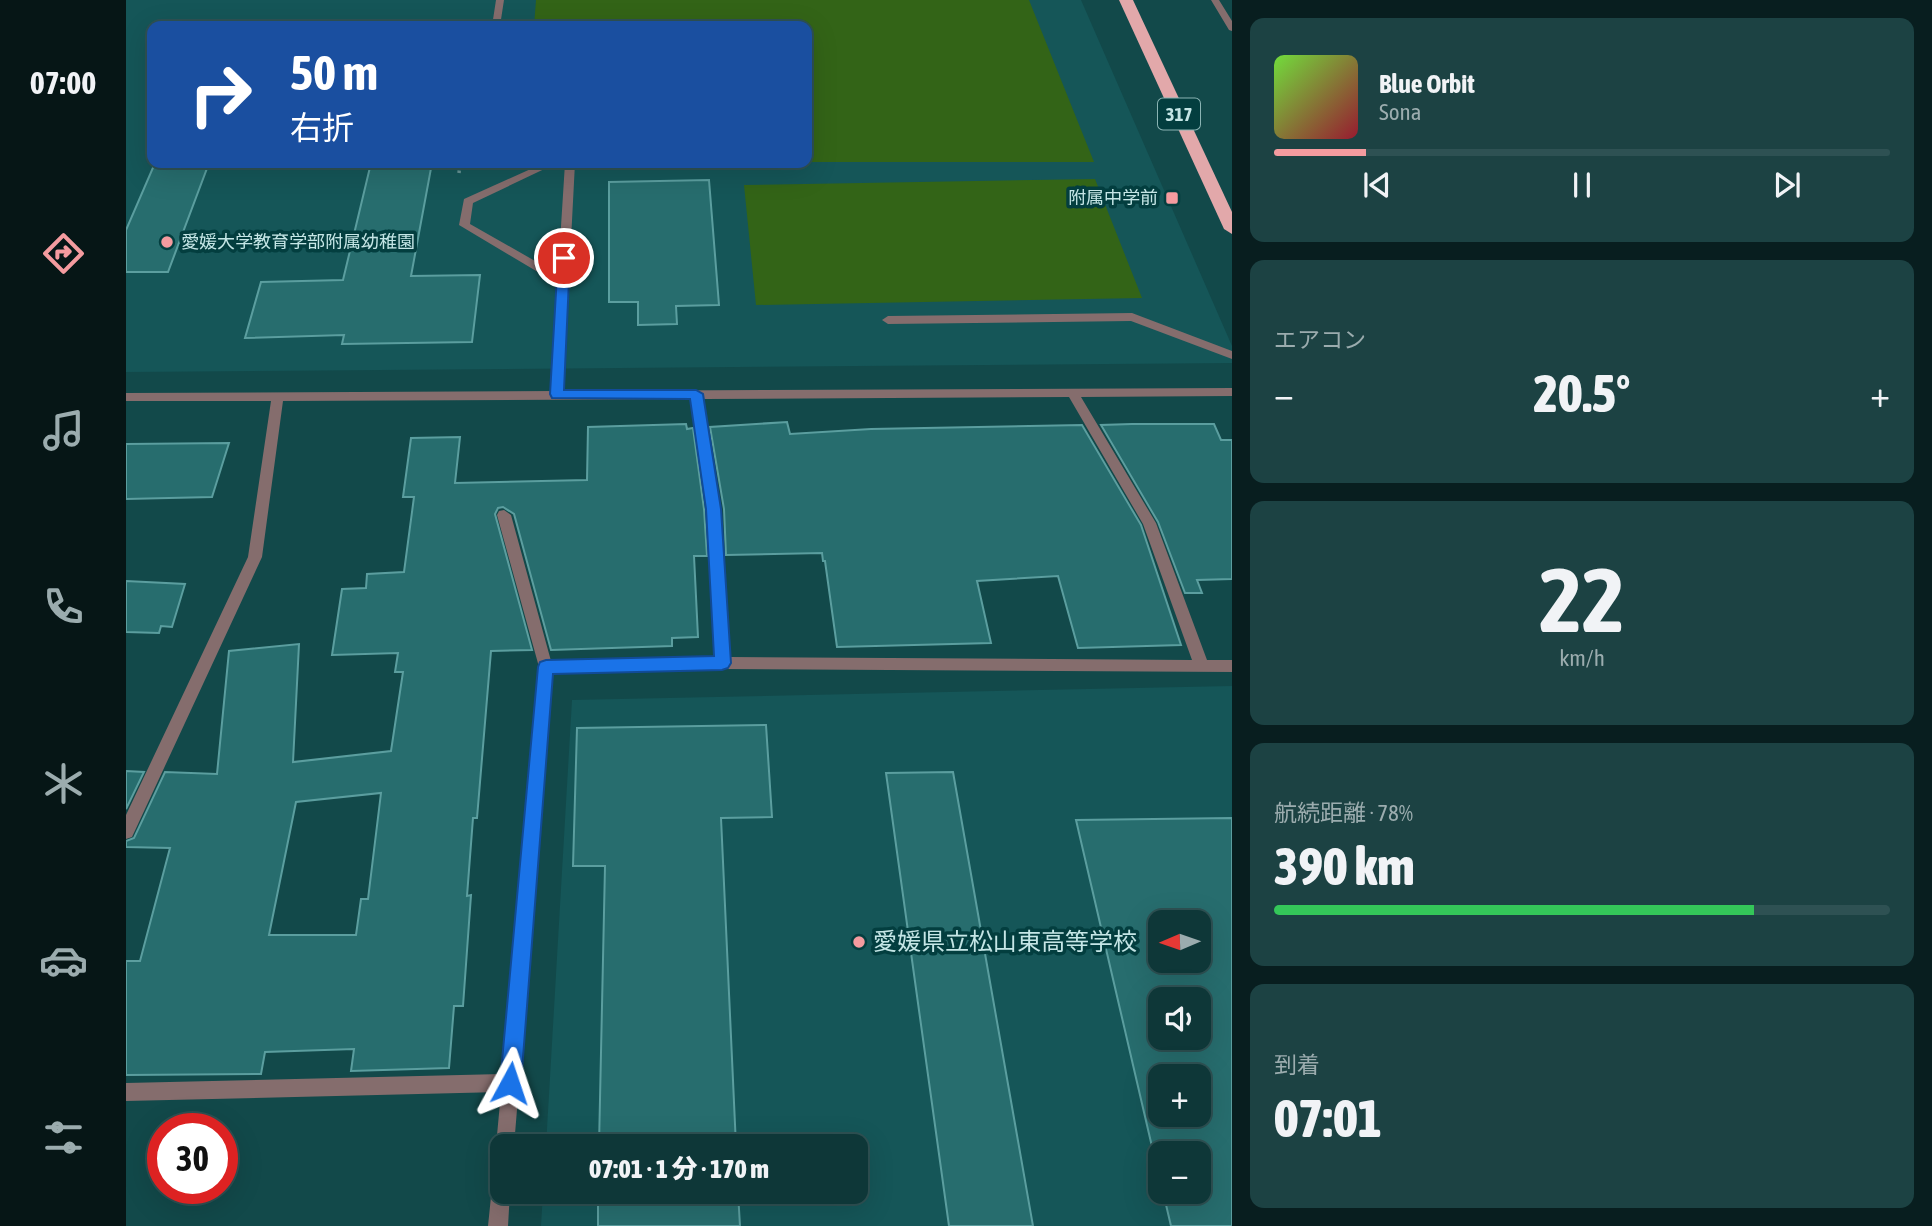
<!DOCTYPE html>
<html lang="ja">
<meta charset="utf-8">
<style>
:root{--surface:#0e3738;--page:#1c4243;--text:#f1f3f6;--muted:#9bacae;--line:#2e5153;--accent:#f49b9f}
body{margin:0;font-family:"Asap Condensed","Noto Sans JP",sans-serif;background:var(--page);color:var(--text);height:100vh;display:flex;flex-direction:column;font-size:26px;white-space:nowrap}
*{box-sizing:border-box;margin:0}
p{font-size:23px;color:var(--muted)}
.icon{flex:none;width:38px;height:38px;fill:none;stroke:currentColor;stroke-width:2;stroke-linecap:round;stroke-linejoin:round}
.map{position:relative;flex:1;overflow:hidden}
.sheet{display:flex;flex-direction:column;gap:18px;padding:18px;background:#081e1f;width:700px}
.sheet>*{flex:none}
.hud{position:absolute;left:21px;top:21px;width:665px;height:147px;border-radius:14px;box-shadow:0 7px 28px #0002,0 0 0 2px var(--line);background:#1a4fa0;color:#fff;overflow:hidden}
.needle{width:46px;rotate:268deg}
.tools{position:absolute;left:1022px;top:910px;display:grid;gap:14px}
.tools a{display:grid;place-items:center;width:63px;height:63px;border-radius:14px;background:var(--surface);box-shadow:0 7px 28px #0002,0 0 0 2px var(--line);font-size:35px}
.speed{position:absolute;left:21px;top:1113px;display:flex;gap:14px;font-size:35px;font-weight:700;text-align:center}
.speed>*{display:grid;place-content:center;width:91px;height:91px;border-radius:50%;background:var(--surface);box-shadow:0 7px 28px #0002,0 0 0 2px var(--line);line-height:1}
.speed .limit{border:10px solid #d22;background:#fff;color:#111}
.pin{position:absolute;display:grid;place-items:center;width:60px;height:60px;color:#fff;margin:-30px;border:4px solid #fff;border-radius:50%;box-shadow:0 2px 7px #0007}
.me{position:absolute;width:77px;margin:-38px;rotate:5deg;stroke-linejoin:round;filter:drop-shadow(0 0 5px #0008)}
.turn{display:flex;align-items:center;gap:24px;height:147px;padding:0 28px;font-size:32px}
.turn .icon{width:91px;height:91px;stroke-width:2.5}
.turn b{display:block;font-size:49px;line-height:60px}
.big{font-size:52px;font-weight:800;line-height:1.1}
.sheet .tile{flex:1;display:flex;flex-direction:column;justify-content:center;gap:10px;min-width:0;padding:0 24px;border-radius:14px;background:var(--page)}
.sheet .dial{align-items:center;gap:0}
.dial b{font-size:91px;line-height:1}
.song{display:flex;align-items:center;gap:21px}
.cover{width:84px;height:84px;border-radius:10px;background:linear-gradient(135deg,hsl(100 70% 55%),hsl(350 70% 35%))}
.played{height:7px;border-radius:4px;background:linear-gradient(90deg,var(--accent) 15%,var(--line) 15%)}
.keys{display:flex;justify-content:space-around;direction:ltr}
.heat{display:flex;justify-content:space-between;align-items:center;font-size:38px;direction:ltr}
.charge{height:10px;border-radius:5px;background:linear-gradient(90deg,#34c759 78%,var(--line) 0)}
.trip{position:absolute;left:364px;top:1134px;width:378px;height:70px;border-radius:14px;background:var(--surface);box-shadow:0 7px 28px #0002,0 0 0 2px var(--line);font-weight:800;line-height:70px;text-align:center}
main{display:flex;flex:1;min-height:0}
.menu{display:flex;flex-direction:column;width:126px;justify-content:space-around;align-items:center;background:#061616;color:var(--muted)}
.menu .icon{width:49px;height:49px}
.menu .on{color:var(--accent)}
.menu b{font-size:32px;color:var(--text)}
.map>svg:first-child{display:block}
.built{fill:#155658;fill-rule:evenodd}
.green{fill:#336417}
.building{fill:#276d6e;stroke:#5b9e9f;stroke-width:2;fill-rule:evenodd}
.lines{fill:none;stroke-linecap:round;stroke-linejoin:round}
.path{stroke:#669394;stroke-width:3.5;stroke-dasharray:2.5 3.5;stroke-linecap:butt}
.lane{fill:#856d6d;fill-rule:evenodd}
.street{fill:#856d6d;fill-rule:evenodd}
.highway{fill:#e2a8aa;fill-rule:evenodd}
.route{fill:#1a73e8;stroke:#114b97;stroke-width:2}
.poi-dot{fill:#f49b9f;stroke:#033e3f;stroke-width:2.5}
.labels{text-anchor:middle;stroke-width:7;stroke-linejoin:round;paint-order:stroke}
.far-poi-label{font-size:18px;fill:#c5e6e6;stroke:#033e3f;text-anchor:end}
.shield{fill:#033e3f;stroke:#8bb4b4;stroke-width:2}
.shield-label{font-size:19px;font-weight:bold;fill:#c5e6e6}
.near-poi-label{font-size:24px;fill:#c5e6e6;stroke:#033e3f;text-anchor:start}
</style>
<main>
<nav class="menu">
<b>07:00</b>
<svg class="icon on" aria-label="directions" viewBox="0 0 24 24"><path d="M12 3l9 9-9 9-9-9zM9 14v-3h6M13 9l2 2-2 2"/></svg>
<svg class="icon" aria-label="music" viewBox="0 0 24 24"><path d="M9 18V5l10-2v13"/><circle cx="6" cy="18" r="3"/><circle cx="16" cy="16" r="3"/></svg>
<svg class="icon" aria-label="phone" viewBox="0 0 24 24"><path d="M5 4h4l2 5-3 2q2 4 5 5l2-3 5 2v4C11 20 4 13 5 4z"/></svg>
<svg class="icon" aria-label="climate" viewBox="0 0 24 24"><path d="M12 3v18M4 7l16 10M4 17L20 7"/></svg>
<svg class="icon" aria-label="car" viewBox="0 0 24 24"><path d="M5 17H2v-5l4-1 3-4h7l3 4 3 1v5h-3M9 17h6M6 11h13"/><circle cx="7" cy="17" r="2"/><circle cx="17" cy="17" r="2"/></svg>
<svg class="icon" aria-label="filters" viewBox="0 0 24 24"><path d="M4 7h16M4 17h16"/><circle cx="9" cy="7" r="2"/><circle cx="15" cy="17" r="2"/></svg>
</nav>
<div class="map">
<svg width="1106" height="1226" viewBox="0 0 1106 1226">
<rect width="100%" height="100%" fill="#12494a"/>
<path class="built" d="M 0,0 L 955,0 L 1106,346 L 1106,363 L 0,372 ZM 26,26 L 681,26 L 681,163 L 26,163 Z
M 1106,686 L 1106,1226 L 415,1226 L 417,1192 L 730,1192 L 730,1146 L 420,1146 L 446,700 ZM 1034,922 L 1073,922 L 1073,961 L 1034,961 ZM 1034,999 L 1073,999 L 1073,1038 L 1034,1038 ZM 1034,1076 L 1073,1076 L 1073,1115 L 1034,1115 ZM 1034,1153 L 1073,1153 L 1073,1192 L 1034,1192 Z"/>
<path class="green" d="M 410,0 L 903,0 L 968,162 L 681,162 L 681,26 L 408,26 Z
M 969,179 L 1016,298 L 630,305 L 618,185 Z"/>
<path class="building" d="M 29,163 L 83,163 L 42,272 L 0,272 L 0,230 Z
M 245,163 L 306,163 L 285,276 L 354,275 L 346,342 L 216,344 L 218,335 L 119,338 L 135,282 L 217,280 Z
M 583,180 L 593,305 L 550,306 L 551,324 L 512,325 L 512,302 L 483,302 L 483,182 Z
M 661,422 L 664,434 L 745,429 L 956,425 L 1015,525 L 1055,645 L 952,648 L 932,576 L 851,581 L 865,643 L 711,647 L 699,561 L 697,561 L 696,553 L 600,555 L 598,509 L 584,427 Z
M 560,424 L 561,429 L 567,428 L 578,509 L 581,556 L 568,556 L 572,637 L 546,638 L 546,646 L 425,650 L 388,514 L 377,507 L 372,508 L 369,514 L 406,650 L 365,651 L 351,818 L 347,818 L 341,896 L 345,895 L 337,1006 L 328,1006 L 323,1068 L 225,1071 L 228,1049 L 139,1052 L 135,1074 L 0,1075 L 0,961 L 14,961 L 44,848 L 0,847 L 0,841 L 8,838 L 39,772 L 91,774 L 103,651 L 173,644 L 167,762 L 265,751 L 277,672 L 269,672 L 272,653 L 206,655 L 216,589 L 240,588 L 241,574 L 278,572 L 288,497 L 277,497 L 285,438 L 334,437 L 329,483 L 461,480 L 462,427 ZM 255,793 L 242,899 L 235,899 L 230,935 L 143,935 L 170,802 Z
M 1006,424 L 1088,424 L 1095,440 L 1106,440 L 1106,579 L 1071,580 L 1076,593 L 1059,593 L 1032,522 L 975,425 Z
M 103,443 L 86,497 L 0,499 L 0,444 Z
M 0,581 L 59,584 L 46,627 L 35,626 L 33,633 L 0,632 Z
M 640,725 L 646,817 L 595,818 L 610,1146 L 473,1146 L 479,866 L 447,866 L 451,728 Z
M 0,771 L 18,772 L 0,809 Z
M 827,772 L 907,1226 L 823,1226 L 760,773 Z
M 1106,818 L 1106,1226 L 1045,1226 L 1037,1192 L 1073,1192 L 1073,1153 L 1034,1153 L 1034,1181 L 950,820 ZM 1034,922 L 1073,922 L 1073,961 L 1034,961 ZM 1034,999 L 1073,999 L 1073,1038 L 1034,1038 ZM 1034,1076 L 1073,1076 L 1073,1115 L 1034,1115 Z
M 472,1192 L 612,1192 L 614,1226 L 472,1226 Z"/>
<g class="lines">
<path class="path" d="M 333,173 L 334,163"/>
<path class="lane" d="M 370,0 L 378,0 L 374,26 L 366,26 Z
M 418,163 L 431,163 L 347,203 L 344,224 L 432,274 L 439,163 L 449,163 L 437,394 L 431,398 L 425,394 L 432,284 L 333,225 L 338,199 Z
M 1006,313 L 1106,351 L 1106,359 L 1005,321 L 762,324 L 756,320 L 762,316 Z"/>
<path class="street" d="M 1085,0 L 1093,0 L 1106,21 L 1106,31 L 1103,30 Z
M 1106,388 L 1106,396 L 955,397 L 1030,523 L 1081,660 L 1106,660 L 1106,672 L 596,669 L 427,673 L 388,1146 L 376,1146 L 376,1154 L 372,1153 L 370,1146 L 375,1092 L 0,1101 L 0,1083 L 376,1074 L 413,667 L 371,515 L 373,511 L 378,510 L 385,515 L 425,661 L 588,657 L 581,509 L 565,399 L 157,401 L 136,557 L 6,837 L 0,839 L 0,815 L 122,557 L 145,401 L 0,401 L 0,393 ZM 943,397 L 1017,524 L 1066,660 L 603,657 L 595,509 L 577,399 Z
M 376,1168 L 376,1192 L 384,1192 L 382,1226 L 362,1226 L 367,1177 L 369,1170 Z"/>
<path class="highway" d="M 993,0 L 1007,0 L 1106,212 L 1106,234 L 1098,229 Z"/>
</g>
<path class="route" d="M 438,254 L 444,258 L 438,390 L 570,390 L 577,394 L 595,509 L 605,663 L 602,668 L 596,670 L 427,674 L 395,1083 L 392,1090 L 384,1093 L 377,1090 L 374,1083 L 412,667 L 414,662 L 420,660 L 588,656 L 580,509 L 564,399 L 426,398 L 424,394 L 432,258 Z"/>
<g class="poi-dot">
<rect x="1039" y="191" width="14" height="14" rx="3.5"/>
<circle cx="41" cy="242" r="7"/>
<circle cx="733" cy="942" r="7"/>
</g>
<g class="labels">
<g class="far-poi-label">
<text x="1032" y="204">附属中学前</text>
<text x="55" y="248" text-anchor="start">愛媛大学教育学部附属幼稚園</text>
</g>
<rect class="shield" x="1032" y="98.5" width="42" height="31" rx="5"/>
<g class="shield-label">
<text x="1053" y="121">317</text>
</g>
<g class="near-poi-label">
<text x="747" y="950">愛媛県立松山東高等学校</text>
</g>
</g>
</svg>
<div class="tools">
<a><svg class="needle" viewBox="-14 -14 28 28"><path d="M0-13l5 13h-10z" fill="#e53935"/><path d="M0 13l5-13h-10z" fill="#9bacae"/></svg></a>
<a><svg class="icon" aria-label="sound" viewBox="0 0 24 24"><path d="M4 9h4l5-4v14l-5-4H4zM17 9q2 3 0 6"/></svg></a>
<a>+</a>
<a>−</a>
</div>
<div class="speed"><div class="limit">30</div></div>
<div class="pin" style="left:438px;top:258px;background:#d93025"><svg class="icon" aria-label="arrive" viewBox="0 0 24 24"><path d="M6 21V4h12l-3 4 3 4H6"/></svg></div>
<svg class="me" style="left:384px;top:1083px" viewBox="-20 -20 40 40"><path d="M0-17L14 15 0 8-14 15z" fill="#1a73e8" stroke="#fff" stroke-width="4"/></svg>
<div class="trip">07:01 · 1 分 · 170 m</div>
<div class="hud">
<div class="turn"><svg class="icon" aria-label="right" viewBox="0 0 24 24"><path d="M7 20v-9h11M14 6l5 5-5 5"/></svg><div><b>50 m</b>右折</div></div>
</div>
</div>
<section class="sheet">
<div class="tile">
<div class="song"><i class="cover"></i><div><b>Blue Orbit</b><p>Sona</p></div></div>
<div class="played"></div>
<div class="keys"><svg class="icon" aria-label="previous" viewBox="0 0 24 24"><path d="M18 5L8 12l10 7zM5 5v14"/></svg><svg class="icon" aria-label="pause" viewBox="0 0 24 24"><path d="M8 5v14M16 5v14"/></svg><svg class="icon" aria-label="next" viewBox="0 0 24 24"><path d="M6 5l10 7-10 7zM19 5v14"/></svg></div>
</div>
<div class="tile"><p>エアコン</p>
<div class="heat"><a>−</a><b class="big">20.5°</b><a>+</a></div>
</div>
<div class="tile dial"><b>22</b><p>km/h</p></div>
<div class="tile"><p>航続距離 · 78%</p><b class="big">390 km</b><div class="charge"></div></div>
<div class="tile"><p>到着</p><b class="big">07:01</b></div>
</section>
</main>
